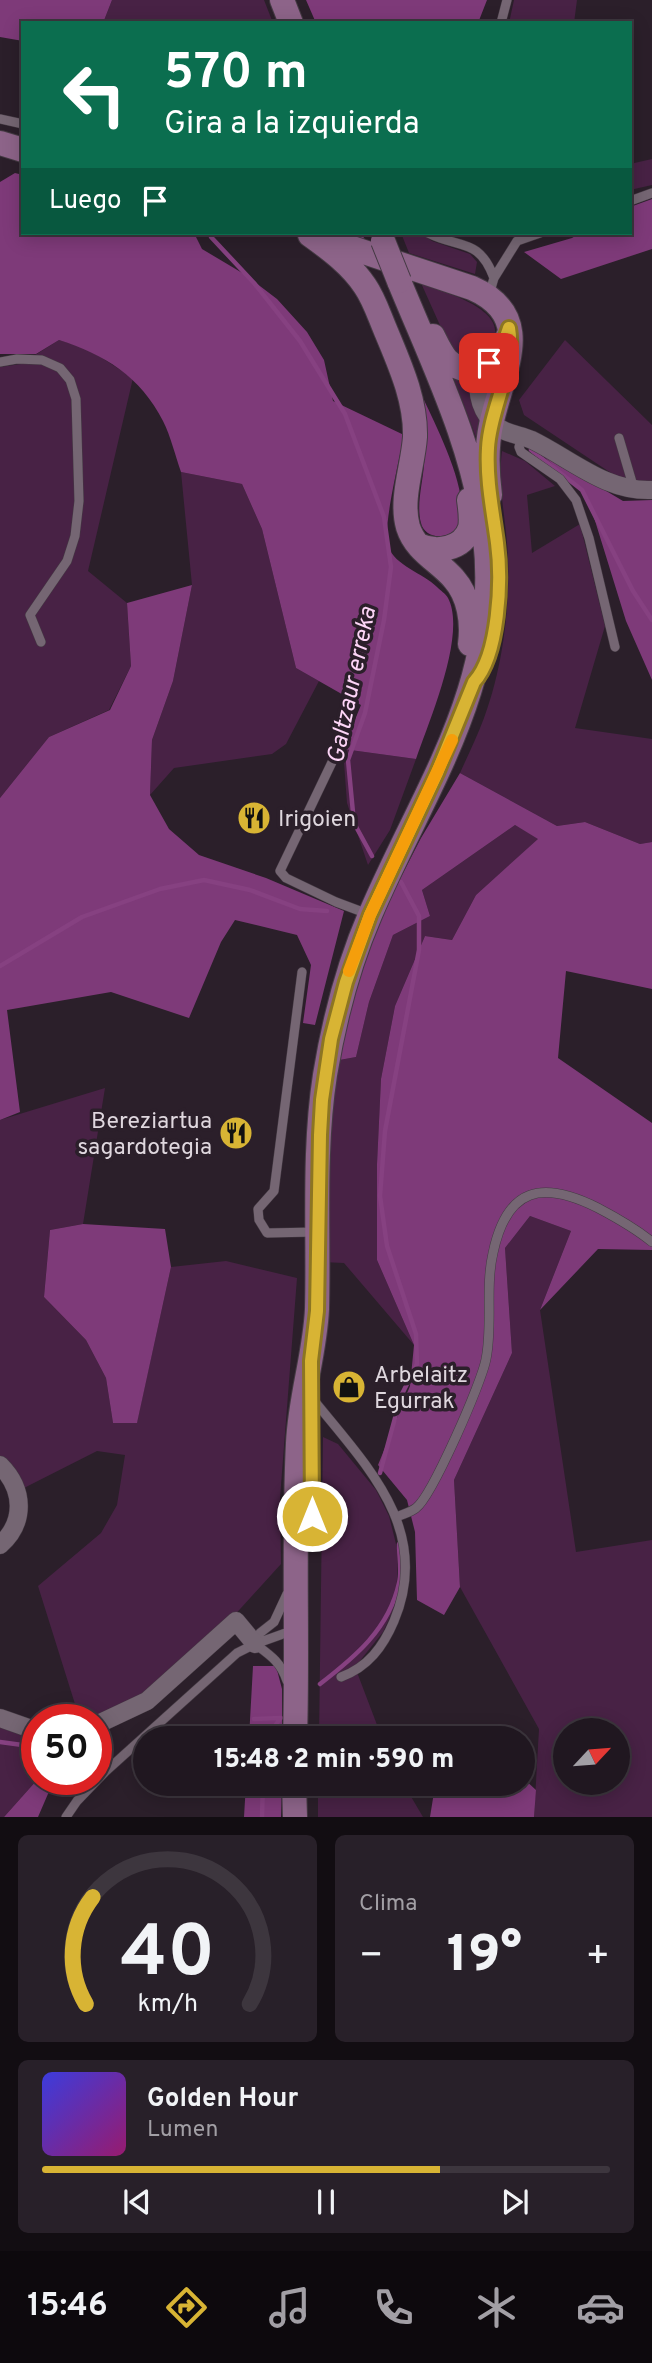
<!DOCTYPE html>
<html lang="es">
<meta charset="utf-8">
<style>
:root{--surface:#201720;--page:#282029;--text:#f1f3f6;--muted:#a29fa5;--line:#3d363e;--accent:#d8b434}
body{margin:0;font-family:Overpass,sans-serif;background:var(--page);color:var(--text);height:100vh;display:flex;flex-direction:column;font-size:26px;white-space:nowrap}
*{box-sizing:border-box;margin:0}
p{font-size:23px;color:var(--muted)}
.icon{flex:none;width:38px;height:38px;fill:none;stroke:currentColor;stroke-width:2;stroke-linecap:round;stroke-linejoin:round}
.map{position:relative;height:1817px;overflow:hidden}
.details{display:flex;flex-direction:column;gap:18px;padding:18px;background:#120d12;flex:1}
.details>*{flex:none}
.guide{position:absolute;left:21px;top:21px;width:611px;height:214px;border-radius:0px;box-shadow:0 4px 18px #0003,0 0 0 2px var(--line);background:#0b6e4f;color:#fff;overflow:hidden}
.needle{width:46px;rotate:64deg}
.buttons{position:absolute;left:553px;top:1718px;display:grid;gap:14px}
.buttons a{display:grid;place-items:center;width:77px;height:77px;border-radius:50%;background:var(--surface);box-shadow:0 4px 18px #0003,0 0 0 2px var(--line);font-size:35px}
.speed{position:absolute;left:21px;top:1704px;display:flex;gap:14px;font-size:35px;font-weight:700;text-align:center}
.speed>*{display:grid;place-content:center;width:91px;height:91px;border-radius:50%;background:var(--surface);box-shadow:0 4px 18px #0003,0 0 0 2px var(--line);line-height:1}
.speed .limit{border:10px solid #d22;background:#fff;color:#111}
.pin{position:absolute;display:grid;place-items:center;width:60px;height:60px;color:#fff;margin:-30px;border-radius:14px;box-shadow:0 4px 10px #0006}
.me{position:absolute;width:77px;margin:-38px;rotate:0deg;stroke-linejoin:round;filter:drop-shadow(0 0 5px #0008)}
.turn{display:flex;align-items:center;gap:24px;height:147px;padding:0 28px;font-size:32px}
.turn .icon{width:91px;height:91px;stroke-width:2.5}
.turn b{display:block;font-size:49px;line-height:60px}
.then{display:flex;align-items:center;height:66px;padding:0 28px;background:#0003;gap:14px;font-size:26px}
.big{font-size:52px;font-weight:800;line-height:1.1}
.details .card{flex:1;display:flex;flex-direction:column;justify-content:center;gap:10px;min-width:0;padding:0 24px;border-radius:10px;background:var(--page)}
.details .dial{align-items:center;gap:0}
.dial svg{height:182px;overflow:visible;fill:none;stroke:var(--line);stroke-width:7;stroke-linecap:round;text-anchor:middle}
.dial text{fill:var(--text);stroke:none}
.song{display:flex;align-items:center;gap:21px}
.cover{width:84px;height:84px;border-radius:10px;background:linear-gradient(135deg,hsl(240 70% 55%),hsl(320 70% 35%))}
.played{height:7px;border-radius:4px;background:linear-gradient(90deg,var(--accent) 70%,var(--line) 70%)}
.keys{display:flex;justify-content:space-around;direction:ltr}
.heat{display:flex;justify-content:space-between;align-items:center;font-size:38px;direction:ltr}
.details .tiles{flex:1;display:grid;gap:18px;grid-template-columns:1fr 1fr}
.card:last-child{grid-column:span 2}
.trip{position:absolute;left:133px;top:1726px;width:402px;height:70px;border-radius:35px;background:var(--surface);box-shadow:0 4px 18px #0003,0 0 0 2px var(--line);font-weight:800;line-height:70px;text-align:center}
.tab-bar{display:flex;height:112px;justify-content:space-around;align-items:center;background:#0d090d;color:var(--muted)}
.tab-bar .icon{width:49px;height:49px}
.tab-bar .on{color:var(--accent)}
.tab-bar b{font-size:32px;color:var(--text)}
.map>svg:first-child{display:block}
.green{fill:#482245;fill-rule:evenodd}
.forest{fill:#7e3a79}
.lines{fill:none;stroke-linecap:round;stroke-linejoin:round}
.stream{stroke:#864181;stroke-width:4.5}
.lane-casing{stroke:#443a43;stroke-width:10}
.street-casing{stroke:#443a43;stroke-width:19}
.secondary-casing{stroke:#443a43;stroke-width:26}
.lane{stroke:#756673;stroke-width:9}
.street{stroke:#756673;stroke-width:18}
.secondary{stroke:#8d6489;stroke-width:24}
.secondary-bridge-casing{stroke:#443a43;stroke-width:26;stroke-linecap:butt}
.secondary-bridge{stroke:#8d6489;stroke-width:24}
.route-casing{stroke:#8c7522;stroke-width:18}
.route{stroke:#d8b434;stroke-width:12}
.slow{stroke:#f59e0b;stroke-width:12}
.labels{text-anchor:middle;stroke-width:7;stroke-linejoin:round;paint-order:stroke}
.poi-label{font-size:23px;fill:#dfd7de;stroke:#2b1f2a;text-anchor:start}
.water-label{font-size:24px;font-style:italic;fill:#fdd5f7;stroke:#2b1f2a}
</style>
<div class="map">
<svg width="652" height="1817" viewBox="0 0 652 1817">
<rect width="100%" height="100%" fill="#2b1f2a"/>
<path class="green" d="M 112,0 L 264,0 L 273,23 L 103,23 Z
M 514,0 L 577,0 L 574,23 L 509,23 Z
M 652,159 L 652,185 L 630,190 L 630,164 Z
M 401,233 L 420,233 L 432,241 L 470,254 L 477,262 L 475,274 L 409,253 Z
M 421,283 C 441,291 508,309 493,340 C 491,346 482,352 478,356 L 452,352 Z
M 59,340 L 88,349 L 133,378 L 88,571 L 127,603 L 131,666 L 109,710 L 49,737 L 0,798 L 0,367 L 21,364 Z
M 565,340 L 652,425 L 652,485 L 623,481 L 524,415 L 519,400 Z
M 452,374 L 472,377 L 481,417 L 480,448 Z
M 502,451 L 525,461 L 555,486 L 527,495 L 532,553 L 580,524 L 605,626 L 575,728 L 652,739 L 652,842 L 640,844 L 585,822 L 557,826 L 460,773 C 468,755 477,737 484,718 C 502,670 510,610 508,559 C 507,522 497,488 502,451 Z
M 181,472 L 242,484 L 262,529 L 296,668 L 319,681 L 286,744 L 272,754 L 174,768 L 150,795 L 152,740 L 173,681 L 192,585 Z
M 343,749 L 416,759 L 390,830 L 368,865 L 347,803 Z
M 515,825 L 539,839 L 476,895 L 452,940 L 425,936 L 395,1006 L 381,1079 L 377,1164 L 377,1260 L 414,1345 L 344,1263 L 322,1262 L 334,1061 L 356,1057 L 369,1002 L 393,935 L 430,916 L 422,890 Z
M 105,1088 L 83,1224 L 50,1230 L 44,1297 L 86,1340 L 106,1378 L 113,1423 L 137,1422 L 171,1267 L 226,1261 L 297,1278 L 280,1498 L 281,1564 L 231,1619 L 149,1693 L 96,1720 L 80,1720 L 38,1586 L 101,1533 L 117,1505 L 125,1455 L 97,1451 L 22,1489 L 0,1459 L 0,1120 Z
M 530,1216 L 571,1231 L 540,1310 L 576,1552 L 652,1540 L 652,1817 L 534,1817 L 539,1729 L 460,1587 L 454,1480 L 512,1353 L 505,1248 ZM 565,1731 L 618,1731 L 618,1783 L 565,1783 Z
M 323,1437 L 338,1444 L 376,1490 L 389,1516 L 398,1552 L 396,1604 L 383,1632 L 355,1667 L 382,1738 L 319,1738 Z
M 0,1724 L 37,1736 L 37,1780 L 4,1817 L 0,1817 Z
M 318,1783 L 403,1783 L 423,1817 L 318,1817 Z"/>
<path class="forest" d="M 0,0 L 112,0 L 103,23 L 23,23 L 23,41 L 0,37 Z
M 306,0 L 487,0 L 478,23 L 316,23 Z
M 15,173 L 23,175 L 23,233 L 194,233 L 202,249 L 244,274 L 277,299 L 307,332 L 324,360 L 333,401 L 404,435 C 400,457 382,529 388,546 C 395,566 423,573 437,587 C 440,590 446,594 448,598 C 467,634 429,721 416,759 L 343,749 L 361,705 L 296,668 L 262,529 L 242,484 L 181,472 C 175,455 171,437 163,421 C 141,377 104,354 59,340 L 36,354 L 0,354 L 0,182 Z
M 652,199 L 652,249 L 561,279 L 524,252 L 572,238 L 580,233 L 630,233 L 630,207 Z
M 424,400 C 436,426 474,500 458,526 C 455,532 447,536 441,536 C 432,537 423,532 421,523 C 416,505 423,482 424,464 C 427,442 426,422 424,400 Z
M 536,449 L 623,501 L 652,500 L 652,680 L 626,621 L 588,498 Z
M 192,585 L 173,681 L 152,740 L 150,795 L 169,829 L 199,855 L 266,878 L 344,911 L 315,1025 L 303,1023 L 311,965 L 297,935 L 235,920 L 221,942 L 189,1018 L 111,992 L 7,1010 L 20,1112 L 0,1120 L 0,798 L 49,737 L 110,710 L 131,666 L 127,603 Z
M 460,773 L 557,826 L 585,822 L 640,844 L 652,842 L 652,989 L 566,971 L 558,1058 L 652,1123 L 652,1250 L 598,1249 L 540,1310 L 571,1231 L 530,1216 L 505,1248 L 512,1353 L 454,1480 L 460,1587 L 444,1615 L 417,1600 L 415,1532 L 407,1500 L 378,1465 L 410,1386 L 414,1345 L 377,1260 L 377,1164 L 381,1079 L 395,1006 L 425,936 L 452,940 L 476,895 L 538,839 L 515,825 L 422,890 L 430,916 L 393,935 L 369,1002 L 356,1057 L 334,1061 L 346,1007 L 381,916 L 421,838 Z
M 83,1224 L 165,1229 L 171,1267 L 137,1423 L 113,1423 L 106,1378 L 86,1340 L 44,1297 L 50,1230 Z
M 253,1666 L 276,1666 L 282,1689 L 282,1738 L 249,1738 Z
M 523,1778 L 536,1790 L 534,1817 L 430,1817 L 435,1786 L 444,1783 L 523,1783 Z
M 37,1780 L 54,1780 L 38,1817 L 4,1817 Z
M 246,1783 L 282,1783 L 281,1817 L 244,1817 Z"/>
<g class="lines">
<path class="stream" d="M 210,233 L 211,237 L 254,283 L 300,341 L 345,414 L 384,517 L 391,567 L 384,620 L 365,713 L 348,760 L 354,823 L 372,856
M 352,233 L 362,239
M 531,450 L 582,490 L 633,591 L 652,620
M 0,966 L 82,917 L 160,889 L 204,880 L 250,890 L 300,909 L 327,911
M 380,1473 L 401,1396 L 417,1364 L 416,1334 L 387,1246 L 380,1196 L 385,1131 L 419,950 L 419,916 L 401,882
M 320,1684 C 355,1657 389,1629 399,1583 C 402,1571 399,1556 399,1544
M 254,1719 L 281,1718
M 266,1738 L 280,1719
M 0,1742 L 37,1747
M 262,1817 L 263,1783"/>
<defs>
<path id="lane" d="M 501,23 L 507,0
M 0,119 L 23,124
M 630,201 L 652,193
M 428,233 C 459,249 479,237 494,278
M 489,295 L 494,278 L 517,241 L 540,233
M 0,362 L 17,359 L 42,360 L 60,368 L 70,380 L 76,399 L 79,501 L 75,536 L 67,561 L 30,615 L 41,642
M 522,436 L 519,447 L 521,452 L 560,479 L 576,500 L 589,538 L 615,647
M 619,438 L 634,489
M 334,758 L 280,871 L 286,878 L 336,902 L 368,914
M 302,972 L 274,1191 L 258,1209 L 259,1220 L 267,1233 L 315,1232
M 312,1398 C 365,1464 433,1529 394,1621 C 383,1647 368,1667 341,1677
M 397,1517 C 403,1514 411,1512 416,1508 C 432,1496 482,1382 486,1359 C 493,1325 485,1288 493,1253 C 507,1187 542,1180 598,1208 C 617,1218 635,1228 652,1242
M 255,1644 C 270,1655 281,1662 287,1681
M 255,1644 L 260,1633 L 274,1622 L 287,1594
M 66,1817 L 77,1801 L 105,1772 L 237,1653 L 255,1644 L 294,1630"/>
<path id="street" d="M 482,367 C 475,386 478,407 493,423 C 504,434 518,434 532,440 C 571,459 606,492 652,490
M 0,1465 C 24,1489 26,1522 0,1545
M 0,1718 L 37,1731
M 96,1725 L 147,1701 L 236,1621 L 255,1644"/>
<path id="secondary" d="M 282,0 L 291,23
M 0,143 L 23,150
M 310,235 C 331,250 351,265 365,286 C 374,299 379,315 385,329 C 399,363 416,399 415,437 C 413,466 400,499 408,527 C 416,552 439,561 454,579 C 469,596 473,622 470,644
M 325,239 L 472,288 C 538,317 502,372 491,425 C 486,448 487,472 490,495
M 433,336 C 437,344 441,353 447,360 C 470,382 500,359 508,336
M 418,545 C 436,553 463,550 470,528 C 472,519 470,508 469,500
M 295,1738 C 298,1640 293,1541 298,1443 C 300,1397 315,1354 317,1309 C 319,1231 313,1152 325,1075 C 334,1020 348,966 370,915 C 424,788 502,684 485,538 C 475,448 433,364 399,281
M 294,1783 L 295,1817"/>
</defs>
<use href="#lane" class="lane-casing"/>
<use href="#street" class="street-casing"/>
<use href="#secondary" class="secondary-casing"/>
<use href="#lane" class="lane"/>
<use href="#street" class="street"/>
<use href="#secondary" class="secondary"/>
<defs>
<path id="secondary-bridge" d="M 383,241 L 399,281"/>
</defs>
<use href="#secondary-bridge" class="secondary-bridge-casing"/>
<use href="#secondary-bridge" class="secondary-bridge"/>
</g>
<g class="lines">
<defs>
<path id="route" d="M 312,1516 L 311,1361 L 317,1311 L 320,1135 L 322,1100 L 331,1039 L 346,982 L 370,915 L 437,773 L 474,682 C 499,655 502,580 497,543 C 493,512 486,480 488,448 C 490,408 516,368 509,328 L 502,348 L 489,363"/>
</defs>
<use href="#route" class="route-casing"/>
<use href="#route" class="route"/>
<path class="slow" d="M 349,971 L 370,915 L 452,740"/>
</g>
<defs>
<symbol id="restaurant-disc" viewBox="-11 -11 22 22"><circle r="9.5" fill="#d8b434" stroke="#2b1f2a"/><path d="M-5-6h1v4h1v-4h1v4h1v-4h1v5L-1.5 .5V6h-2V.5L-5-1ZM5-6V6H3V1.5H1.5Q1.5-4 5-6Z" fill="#111"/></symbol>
<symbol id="shop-disc" viewBox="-11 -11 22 22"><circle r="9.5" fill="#d8b434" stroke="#2b1f2a"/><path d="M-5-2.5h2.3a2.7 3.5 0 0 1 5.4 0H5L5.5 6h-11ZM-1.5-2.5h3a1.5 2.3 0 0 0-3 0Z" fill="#111"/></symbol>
</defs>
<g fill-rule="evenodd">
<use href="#restaurant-disc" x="235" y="799" width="38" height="38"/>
<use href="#restaurant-disc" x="217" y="1114" width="38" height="38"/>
<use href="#shop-disc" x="330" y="1368" width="38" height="38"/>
</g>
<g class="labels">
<g class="poi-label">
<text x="278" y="826">Irigoien</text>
<text x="212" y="1128" text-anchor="end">Bereziartua<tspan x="212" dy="26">sagardotegia</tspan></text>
<text x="374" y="1382">Arbelaitz<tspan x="374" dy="26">Egurrak</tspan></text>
</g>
<g class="water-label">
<text transform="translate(351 685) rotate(-78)" y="8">Galtzaur erreka</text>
</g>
</g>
</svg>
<div class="buttons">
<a><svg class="needle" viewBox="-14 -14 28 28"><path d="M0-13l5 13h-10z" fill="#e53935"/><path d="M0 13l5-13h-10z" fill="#a29fa5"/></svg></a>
</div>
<div class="speed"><div class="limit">50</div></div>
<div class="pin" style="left:489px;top:363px;background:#d93025"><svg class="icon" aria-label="arrive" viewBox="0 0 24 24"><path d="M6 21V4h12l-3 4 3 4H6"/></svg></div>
<svg class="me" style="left:312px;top:1516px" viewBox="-20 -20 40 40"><circle r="17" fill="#d8b434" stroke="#fff" stroke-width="3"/><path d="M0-11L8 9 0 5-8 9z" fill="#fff"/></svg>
<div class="trip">15:48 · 2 min · 590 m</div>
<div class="guide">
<div class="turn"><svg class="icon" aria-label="left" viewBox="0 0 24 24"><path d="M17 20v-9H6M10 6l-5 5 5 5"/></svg><div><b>570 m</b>Gira a la izquierda</div></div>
<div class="then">Luego<svg class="icon" aria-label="arrive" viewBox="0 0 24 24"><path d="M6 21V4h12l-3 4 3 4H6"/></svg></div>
</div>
</div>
<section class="details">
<div class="tiles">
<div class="card dial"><svg viewBox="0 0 100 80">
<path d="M14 69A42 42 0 1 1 86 69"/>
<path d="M14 69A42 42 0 0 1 17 22" stroke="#d8b434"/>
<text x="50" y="56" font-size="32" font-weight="700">40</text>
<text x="50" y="72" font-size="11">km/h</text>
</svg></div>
<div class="card"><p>Clima</p>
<div class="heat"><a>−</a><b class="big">19°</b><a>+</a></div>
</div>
<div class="card">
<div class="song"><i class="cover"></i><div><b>Golden Hour</b><p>Lumen</p></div></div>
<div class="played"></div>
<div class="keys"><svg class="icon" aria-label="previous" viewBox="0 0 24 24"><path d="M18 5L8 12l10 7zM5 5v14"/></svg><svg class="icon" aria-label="pause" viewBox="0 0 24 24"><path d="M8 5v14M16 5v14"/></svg><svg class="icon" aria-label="next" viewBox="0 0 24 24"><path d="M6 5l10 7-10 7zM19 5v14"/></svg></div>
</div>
</div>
</section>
<nav class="tab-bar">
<b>15:46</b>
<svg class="icon on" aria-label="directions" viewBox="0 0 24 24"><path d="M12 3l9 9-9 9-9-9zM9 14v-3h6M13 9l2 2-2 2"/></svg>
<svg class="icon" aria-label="music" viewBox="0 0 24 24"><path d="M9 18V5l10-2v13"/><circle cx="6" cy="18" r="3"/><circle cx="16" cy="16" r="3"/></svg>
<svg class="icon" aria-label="phone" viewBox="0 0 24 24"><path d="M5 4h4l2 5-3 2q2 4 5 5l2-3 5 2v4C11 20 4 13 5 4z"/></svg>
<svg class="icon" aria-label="climate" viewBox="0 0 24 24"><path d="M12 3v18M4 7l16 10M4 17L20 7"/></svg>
<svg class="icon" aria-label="car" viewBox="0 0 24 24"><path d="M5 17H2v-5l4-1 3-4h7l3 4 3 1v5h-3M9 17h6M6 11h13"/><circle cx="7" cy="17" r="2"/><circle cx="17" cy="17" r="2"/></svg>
</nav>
